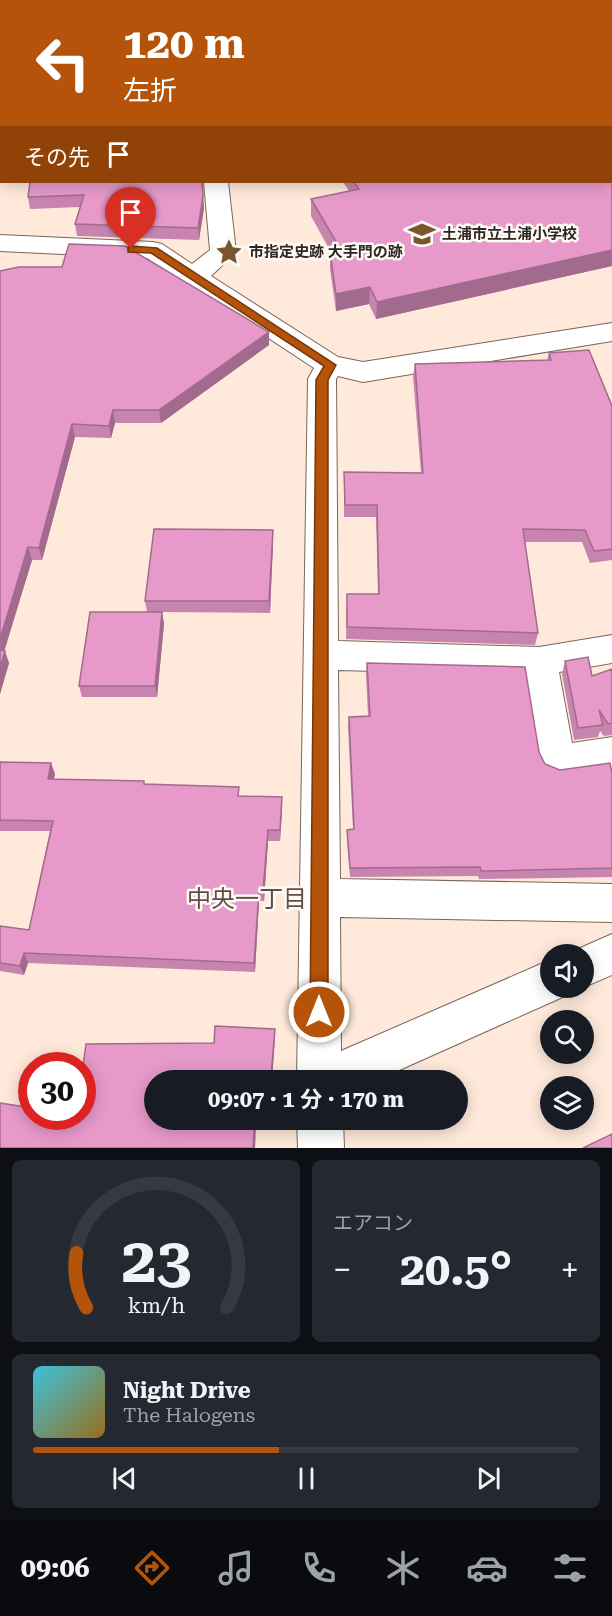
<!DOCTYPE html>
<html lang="ja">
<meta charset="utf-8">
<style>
:root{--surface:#171b24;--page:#242831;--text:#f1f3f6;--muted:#9ea1a6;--line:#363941;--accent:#b45309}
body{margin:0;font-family:"Roboto Serif","Noto Sans JP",serif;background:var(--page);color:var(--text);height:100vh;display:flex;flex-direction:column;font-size:22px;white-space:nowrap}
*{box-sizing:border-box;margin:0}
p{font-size:20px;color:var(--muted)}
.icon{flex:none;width:33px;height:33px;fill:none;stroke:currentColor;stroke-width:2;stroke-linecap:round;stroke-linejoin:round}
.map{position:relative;height:1148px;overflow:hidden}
.side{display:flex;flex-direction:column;gap:12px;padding:12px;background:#0d0f14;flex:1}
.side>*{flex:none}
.guide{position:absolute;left:0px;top:0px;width:612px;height:183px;box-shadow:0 3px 15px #0003;background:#b45309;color:#fff;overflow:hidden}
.fabs{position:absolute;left:540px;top:944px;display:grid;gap:12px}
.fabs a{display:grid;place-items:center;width:54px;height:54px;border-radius:50%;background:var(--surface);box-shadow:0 3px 15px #0003;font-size:30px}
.speed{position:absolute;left:18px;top:1052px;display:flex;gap:12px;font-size:30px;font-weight:700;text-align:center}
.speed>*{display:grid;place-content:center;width:78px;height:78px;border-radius:50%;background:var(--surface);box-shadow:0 3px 15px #0003;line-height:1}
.speed .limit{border:9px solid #d22;background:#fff;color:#111}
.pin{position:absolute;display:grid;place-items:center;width:51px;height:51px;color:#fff;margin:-62px -26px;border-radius:50% 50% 50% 0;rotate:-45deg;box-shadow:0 0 6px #0007}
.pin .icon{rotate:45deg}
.me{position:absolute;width:66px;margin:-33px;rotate:0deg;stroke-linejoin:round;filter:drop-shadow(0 0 4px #0008)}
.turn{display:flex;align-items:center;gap:21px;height:126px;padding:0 24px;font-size:27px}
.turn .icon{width:78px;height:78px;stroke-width:2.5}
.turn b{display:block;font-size:42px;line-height:51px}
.then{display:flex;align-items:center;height:57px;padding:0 24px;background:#0003;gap:12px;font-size:22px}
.big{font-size:45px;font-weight:700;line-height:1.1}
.side .widget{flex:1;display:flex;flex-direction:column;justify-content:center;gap:9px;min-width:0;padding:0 21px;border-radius:9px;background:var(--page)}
.side .dial{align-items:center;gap:0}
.dial svg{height:156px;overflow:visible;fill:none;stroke:var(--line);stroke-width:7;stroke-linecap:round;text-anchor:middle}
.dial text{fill:var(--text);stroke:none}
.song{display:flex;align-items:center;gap:18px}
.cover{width:72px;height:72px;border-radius:9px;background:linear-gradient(135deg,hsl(190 70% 55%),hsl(40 70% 35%))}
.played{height:6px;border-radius:3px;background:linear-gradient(90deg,var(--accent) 45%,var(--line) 45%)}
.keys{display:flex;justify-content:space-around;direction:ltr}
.heat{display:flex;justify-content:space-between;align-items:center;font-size:33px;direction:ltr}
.side .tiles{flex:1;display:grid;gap:12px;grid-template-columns:1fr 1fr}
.widget:last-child{grid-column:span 2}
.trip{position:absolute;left:144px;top:1070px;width:324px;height:60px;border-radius:30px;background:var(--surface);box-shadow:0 3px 15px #0003;font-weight:700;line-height:60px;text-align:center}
.menu{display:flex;height:96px;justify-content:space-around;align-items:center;background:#090b0e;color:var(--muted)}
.menu .icon{width:42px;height:42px}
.menu .current{color:var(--accent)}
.menu b{font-size:27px;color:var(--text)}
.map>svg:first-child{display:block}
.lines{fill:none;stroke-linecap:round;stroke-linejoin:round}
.minor-casing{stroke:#79675a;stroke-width:2}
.tertiary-casing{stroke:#79675a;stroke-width:2}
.minor{fill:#fff;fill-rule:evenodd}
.tertiary{fill:#fff;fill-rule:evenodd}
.wall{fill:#c784ae}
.shaded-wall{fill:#a26b8d}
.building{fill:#e799ca;stroke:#a26b8d;stroke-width:1.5}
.route{fill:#b45309;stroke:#753606;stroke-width:1.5}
.labels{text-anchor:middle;stroke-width:5;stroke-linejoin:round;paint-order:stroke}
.far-poi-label{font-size:15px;font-weight:bold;fill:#2e2621;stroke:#fefaf7;text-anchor:start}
.near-neighbourhood-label{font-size:24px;fill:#604f43;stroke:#fefaf7}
</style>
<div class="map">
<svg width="612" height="1148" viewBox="0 0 612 1148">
<rect width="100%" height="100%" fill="#fee9da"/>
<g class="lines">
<defs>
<path id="minor" d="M 99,0 L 125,0 L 98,2 Z
M 371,0 L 391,0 L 391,2 L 371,2 Z
M 602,0 L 612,0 L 612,9 L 610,2 Z
M 0,64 L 2,64 L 0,78 Z
M 204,182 L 228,182 L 236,252 L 211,276 L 338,357 L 363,362 L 612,323 L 612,341 L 363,382 L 338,376 L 336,379 L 338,641 L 539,647 L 612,635 L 612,663 L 559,672 L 572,743 L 612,737 L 612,769 L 557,777 L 544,772 L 538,761 L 524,675 L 338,670 L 340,879 L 612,884 L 612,922 L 340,917 L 341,1051 L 550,960 L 550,987 L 568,987 L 565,996 L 377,1080 L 297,1080 L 308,379 L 314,368 L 147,258 L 0,251 L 0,235 L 153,242 L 162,244 L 192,264 L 210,250 Z
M 612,934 L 612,975 L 584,987 L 583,987 L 584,954 L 569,953 Z
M 297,1119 L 343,1119 L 344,1148 L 298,1148 Z"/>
<path id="tertiary" d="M 49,0 L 70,0 L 71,2 L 50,2 Z"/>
</defs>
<use href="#minor" class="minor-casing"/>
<use href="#tertiary" class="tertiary-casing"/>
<use href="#minor" class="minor"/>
<use href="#tertiary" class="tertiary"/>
</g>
<path class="wall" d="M 612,25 L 612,266 L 376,319 L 369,304 L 336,311 L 330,269 L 330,252 L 331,252 L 311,216 L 311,199 L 349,191 L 343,182 L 610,182 Z
M 0,78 L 2,78 L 2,151 L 0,151 Z
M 30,182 L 204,182 L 202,182 L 204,208 L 199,240 L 77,236 L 75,224 L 80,207 L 30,209 L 28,197 Z
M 0,271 L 269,345 L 161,423 L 115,423 L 111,438 L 75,437 L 42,560 L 32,560 L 4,651 L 9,663 L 0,694 Z
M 549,353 L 612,406 L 612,560 L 590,563 L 582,542 L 525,542 L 538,633 L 535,645 L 346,639 L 347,594 L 378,594 L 376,517 L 344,517 L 344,472 L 421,473 L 413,376 L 415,364 L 547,360 Z
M 273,542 L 270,613 L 162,612 L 164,624 L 157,697 L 82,697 L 79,686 L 147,612 L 145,601 Z
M 565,661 L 592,676 L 612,669 L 612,735 L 604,736 L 600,731 L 598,737 L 574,740 L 562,674 Z
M 367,663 L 539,752 L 545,764 L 560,770 L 612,773 L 612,877 L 484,879 L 479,879 L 478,876 L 350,877 L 347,839 L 347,830 L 353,829 L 348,726 L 349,717 L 368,716 L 366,673 Z
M 0,762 L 55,774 L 54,779 L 145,784 L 239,796 L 282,808 L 280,841 L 268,841 L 264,901 L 259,901 L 255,972 L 28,963 L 24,975 L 0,971 L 0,926 L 29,930 L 50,831 L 0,831 Z
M 275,1029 L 275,1037 L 272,1080 L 154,1080 L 256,1119 L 255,1148 L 0,1148 L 82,1116 L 214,1043 Z"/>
<path class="shaded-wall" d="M 203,196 L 204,208 L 199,240 L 198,228 Z
M 612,250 L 612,266 L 376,319 L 377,302 Z
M 370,287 L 369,304 L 336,311 L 336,294 Z
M 269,332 L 269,345 L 161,423 L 159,410 Z
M 113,410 L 115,423 L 111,438 L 109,426 Z
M 72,424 L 75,437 L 42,560 L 39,548 Z
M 273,530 L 273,542 L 270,613 L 269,601 Z
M 28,547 L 32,560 L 1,662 L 0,639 Z
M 162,612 L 164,624 L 157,697 L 155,686 Z
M 5,651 L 9,663 L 0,694 L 0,668 Z
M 51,763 L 55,774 L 51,790 L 48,779 Z
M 282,797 L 282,808 L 280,841 L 280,830 Z
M 268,830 L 268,841 L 264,901 L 263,891 Z
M 259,891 L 259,901 L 255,972 L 254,963 Z
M 24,953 L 28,963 L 24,975 L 20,966 Z
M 275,1029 L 275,1037 L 272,1080 L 271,1076 Z
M 255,1119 L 256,1119 L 255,1148 L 253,1148 Z"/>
<path class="building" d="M 610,23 L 612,25 L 612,250 L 377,302 L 370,287 L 336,294 L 330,252 L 341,250 L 311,199 L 359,189 L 354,182 L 610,182 Z
M 0,78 L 2,78 L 2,140 L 0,140 Z
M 30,182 L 202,182 L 203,196 L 198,228 L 75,224 L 84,195 L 28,197 Z
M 69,244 L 125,246 L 269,332 L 159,410 L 113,410 L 109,426 L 72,424 L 39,548 L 28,547 L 0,639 L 0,271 L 19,267 L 62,267 Z
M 589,350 L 612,406 L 612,549 L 594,551 L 585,530 L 523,529 L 538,633 L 347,627 L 347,594 L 379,594 L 377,505 L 345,505 L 344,472 L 423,473 L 415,364 L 551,360 L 549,353 Z
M 154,529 L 273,530 L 269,601 L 145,601 Z
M 90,612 L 162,612 L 155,686 L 79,686 Z
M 0,650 L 5,651 L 0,668 Z
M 588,657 L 592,676 L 612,669 L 612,723 L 608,724 L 599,710 L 603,725 L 578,728 L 565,661 Z
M 367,663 L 525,667 L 539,752 L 545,764 L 560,770 L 610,763 L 612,773 L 612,868 L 487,871 L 481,871 L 480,867 L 350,868 L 347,830 L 354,829 L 349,717 L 370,716 Z
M 0,762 L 51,763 L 48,779 L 144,781 L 144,784 L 239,787 L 238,796 L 282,797 L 280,830 L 268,830 L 263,891 L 259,891 L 254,963 L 24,953 L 20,966 L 0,963 L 0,926 L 29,930 L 53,821 L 0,820 Z
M 215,1026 L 275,1029 L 271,1076 L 268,1076 L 268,1080 L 154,1080 L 154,1119 L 255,1119 L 253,1148 L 0,1148 L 0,1103 L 32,1108 L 32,1116 L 82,1116 L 82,1073 L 86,1044 L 214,1043 Z
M 612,1134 L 612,1148 L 583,1148 Z"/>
<path class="route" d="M 131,246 L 157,248 L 336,365 L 328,380 L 328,1012 L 325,1018 L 319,1021 L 313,1018 L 310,1012 L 316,380 L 324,366 L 151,253 L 128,252 L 128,247 Z"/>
<defs>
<symbol id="school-bare" viewBox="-9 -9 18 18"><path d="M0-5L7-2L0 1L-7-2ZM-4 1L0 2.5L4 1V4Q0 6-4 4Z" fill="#79562e" stroke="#fefaf7" stroke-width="2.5" paint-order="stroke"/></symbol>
<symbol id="sight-bare" viewBox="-9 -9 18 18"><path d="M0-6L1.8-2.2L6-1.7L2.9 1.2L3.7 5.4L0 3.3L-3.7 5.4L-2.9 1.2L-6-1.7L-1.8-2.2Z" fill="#79562e" stroke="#fefaf7" stroke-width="2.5" paint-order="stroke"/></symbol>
</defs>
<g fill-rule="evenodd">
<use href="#school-bare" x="403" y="215" width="38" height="38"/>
<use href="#sight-bare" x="210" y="233" width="38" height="38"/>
</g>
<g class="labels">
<g class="far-poi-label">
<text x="442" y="239">土浦市立土浦小学校</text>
<text x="249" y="257">市指定史跡 大手門の跡</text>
</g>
<g class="near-neighbourhood-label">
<text x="247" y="907">中央一丁目</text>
</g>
</g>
</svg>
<div class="fabs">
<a><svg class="icon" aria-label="sound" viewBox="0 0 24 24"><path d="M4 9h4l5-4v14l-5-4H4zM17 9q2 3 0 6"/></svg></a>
<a><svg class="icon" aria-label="search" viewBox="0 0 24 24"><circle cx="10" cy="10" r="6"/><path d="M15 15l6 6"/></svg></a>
<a><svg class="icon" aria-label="layers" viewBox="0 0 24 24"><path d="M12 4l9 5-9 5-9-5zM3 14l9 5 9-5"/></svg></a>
</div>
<div class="speed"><div class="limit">30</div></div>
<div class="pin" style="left:131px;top:249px;background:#d93025"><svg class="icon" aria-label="arrive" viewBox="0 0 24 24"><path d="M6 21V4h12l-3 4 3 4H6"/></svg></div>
<svg class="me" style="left:319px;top:1012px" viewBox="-20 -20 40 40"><circle r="17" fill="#b45309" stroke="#fff" stroke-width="3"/><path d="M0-11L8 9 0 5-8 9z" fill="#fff"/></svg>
<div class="trip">09:07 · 1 分 · 170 m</div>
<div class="guide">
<div class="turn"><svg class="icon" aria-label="left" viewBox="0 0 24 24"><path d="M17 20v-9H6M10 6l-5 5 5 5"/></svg><div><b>120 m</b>左折</div></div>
<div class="then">その先<svg class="icon" aria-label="arrive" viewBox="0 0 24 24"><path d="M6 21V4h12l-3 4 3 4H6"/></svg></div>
</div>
</div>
<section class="side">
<div class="tiles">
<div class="widget dial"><svg viewBox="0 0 100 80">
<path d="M14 69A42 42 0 1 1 86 69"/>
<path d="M14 69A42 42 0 0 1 9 41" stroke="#b45309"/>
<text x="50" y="56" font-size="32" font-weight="700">23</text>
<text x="50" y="72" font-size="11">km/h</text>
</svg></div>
<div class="widget"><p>エアコン</p>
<div class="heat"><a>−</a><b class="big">20.5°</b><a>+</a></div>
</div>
<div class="widget">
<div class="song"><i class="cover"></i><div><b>Night Drive</b><p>The Halogens</p></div></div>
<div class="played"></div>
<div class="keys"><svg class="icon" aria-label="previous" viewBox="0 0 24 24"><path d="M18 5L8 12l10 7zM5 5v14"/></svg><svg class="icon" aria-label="pause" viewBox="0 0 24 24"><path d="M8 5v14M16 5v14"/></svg><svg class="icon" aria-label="next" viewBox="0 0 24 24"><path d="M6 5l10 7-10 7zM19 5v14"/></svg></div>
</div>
</div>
</section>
<nav class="menu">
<b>09:06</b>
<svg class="icon current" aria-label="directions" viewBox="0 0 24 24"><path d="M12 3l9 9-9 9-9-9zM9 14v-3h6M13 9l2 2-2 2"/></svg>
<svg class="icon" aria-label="music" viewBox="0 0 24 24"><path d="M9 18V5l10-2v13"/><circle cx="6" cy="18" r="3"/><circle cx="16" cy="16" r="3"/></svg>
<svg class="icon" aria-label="phone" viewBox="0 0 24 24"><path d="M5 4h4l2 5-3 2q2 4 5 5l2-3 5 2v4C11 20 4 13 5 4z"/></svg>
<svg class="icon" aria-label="climate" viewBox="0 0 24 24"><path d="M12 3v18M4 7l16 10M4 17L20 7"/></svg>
<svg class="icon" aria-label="car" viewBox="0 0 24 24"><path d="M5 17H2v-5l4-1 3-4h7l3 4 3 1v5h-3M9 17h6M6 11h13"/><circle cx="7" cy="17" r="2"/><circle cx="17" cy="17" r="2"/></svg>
<svg class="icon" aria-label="filters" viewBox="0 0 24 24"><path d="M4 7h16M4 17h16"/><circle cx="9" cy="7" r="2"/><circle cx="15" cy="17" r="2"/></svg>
</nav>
